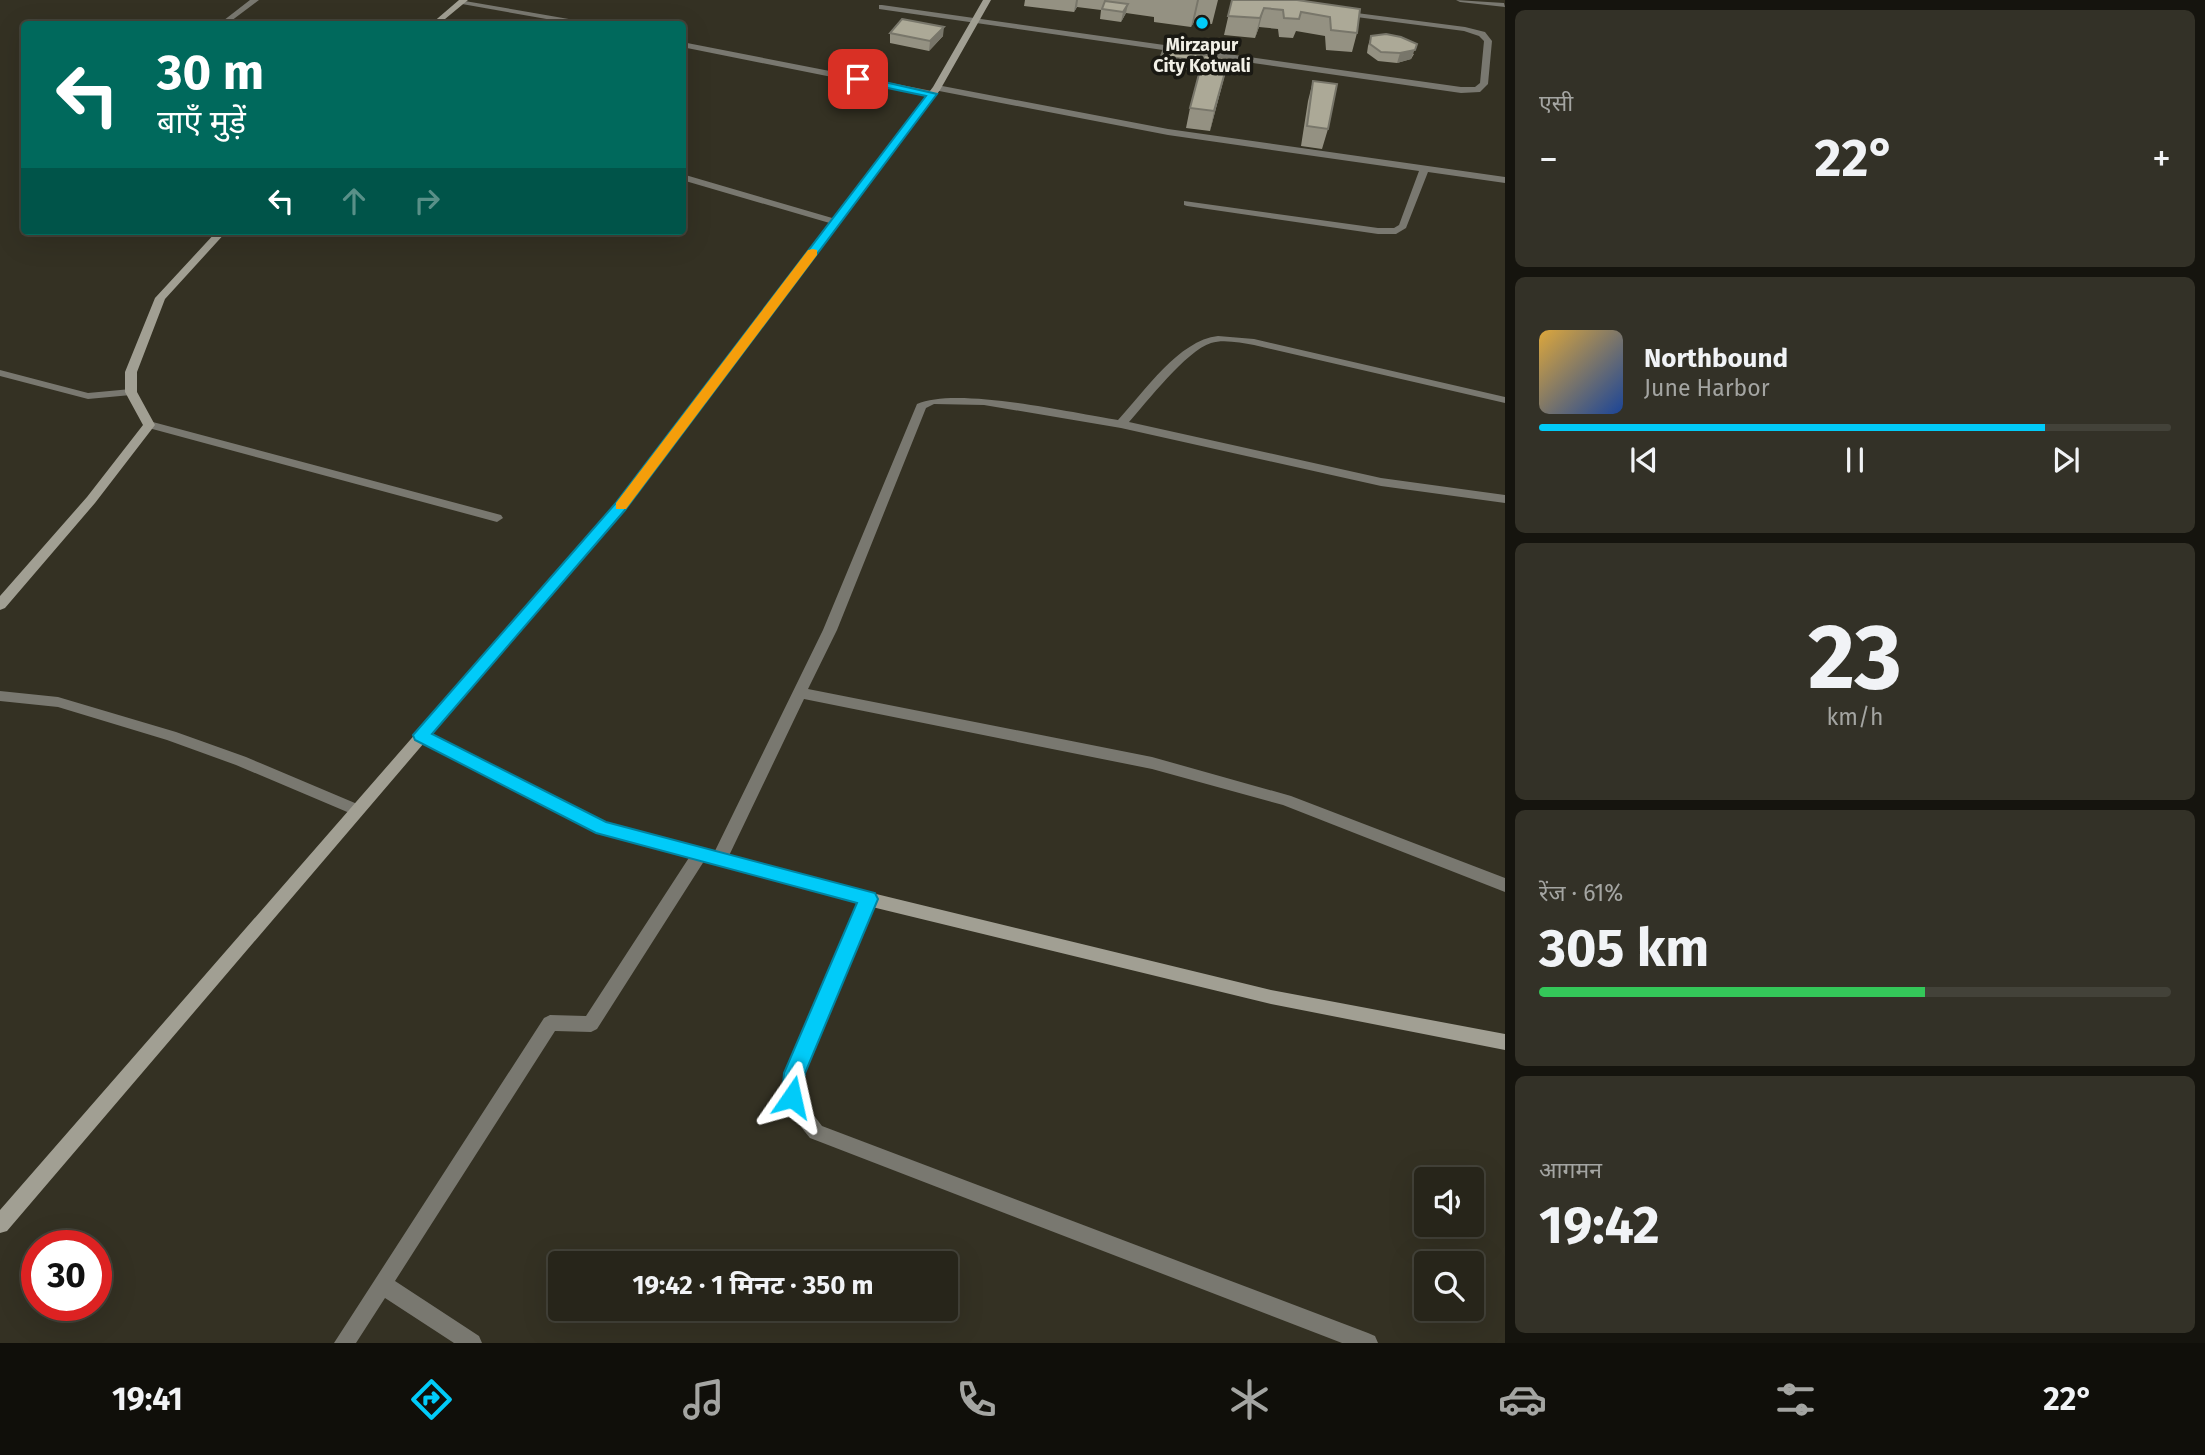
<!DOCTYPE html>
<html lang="hi">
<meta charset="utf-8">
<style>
:root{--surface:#27251a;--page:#333127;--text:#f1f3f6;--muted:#a4a5a2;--line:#434239;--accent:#01cbf9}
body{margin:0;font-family:"Fira Sans","Noto Sans Devanagari",sans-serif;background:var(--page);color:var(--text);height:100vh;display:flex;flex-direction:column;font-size:26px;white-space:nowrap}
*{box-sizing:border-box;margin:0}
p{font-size:23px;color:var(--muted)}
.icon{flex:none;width:38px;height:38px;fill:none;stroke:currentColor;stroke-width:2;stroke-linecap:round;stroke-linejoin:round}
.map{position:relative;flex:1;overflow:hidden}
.panel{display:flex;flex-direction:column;gap:10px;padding:10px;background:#15140e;width:700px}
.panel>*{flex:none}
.banner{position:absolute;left:21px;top:21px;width:665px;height:214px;border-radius:7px;box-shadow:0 7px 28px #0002,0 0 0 2px var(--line);background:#00695c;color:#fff;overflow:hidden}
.controls{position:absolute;left:1414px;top:1167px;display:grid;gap:14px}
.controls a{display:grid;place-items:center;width:70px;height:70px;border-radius:7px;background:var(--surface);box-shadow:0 7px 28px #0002,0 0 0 2px var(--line);font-size:35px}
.speed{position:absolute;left:21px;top:1230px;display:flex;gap:14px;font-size:35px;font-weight:700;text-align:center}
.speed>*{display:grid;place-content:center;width:91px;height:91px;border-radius:50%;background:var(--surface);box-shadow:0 7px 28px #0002,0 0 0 2px var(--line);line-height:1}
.speed .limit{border:10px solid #d22;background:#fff;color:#111}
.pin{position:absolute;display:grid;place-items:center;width:60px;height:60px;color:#fff;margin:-30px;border-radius:14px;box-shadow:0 4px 10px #0006}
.me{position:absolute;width:77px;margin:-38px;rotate:11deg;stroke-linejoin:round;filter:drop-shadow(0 0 5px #0008)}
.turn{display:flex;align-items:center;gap:24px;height:147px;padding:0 21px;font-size:32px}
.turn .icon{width:91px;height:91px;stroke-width:2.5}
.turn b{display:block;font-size:49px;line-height:60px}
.lanes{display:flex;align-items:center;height:66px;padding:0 21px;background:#0003;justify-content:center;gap:35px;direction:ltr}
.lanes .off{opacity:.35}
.big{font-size:52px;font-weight:700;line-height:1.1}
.panel .widget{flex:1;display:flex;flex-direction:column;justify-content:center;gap:10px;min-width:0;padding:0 24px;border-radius:10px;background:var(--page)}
.panel .dial{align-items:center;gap:0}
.dial b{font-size:91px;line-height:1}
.song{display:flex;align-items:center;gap:21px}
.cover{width:84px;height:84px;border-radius:10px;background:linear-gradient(135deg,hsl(40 70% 55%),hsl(220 70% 35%))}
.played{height:7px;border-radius:4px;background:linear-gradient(90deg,var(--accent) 80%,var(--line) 80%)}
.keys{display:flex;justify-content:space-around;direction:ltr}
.heat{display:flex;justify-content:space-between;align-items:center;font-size:38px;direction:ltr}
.charge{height:10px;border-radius:5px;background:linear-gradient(90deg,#34c759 61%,var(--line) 0)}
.trip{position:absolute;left:548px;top:1251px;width:410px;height:70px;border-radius:7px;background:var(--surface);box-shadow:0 7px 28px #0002,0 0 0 2px var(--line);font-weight:700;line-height:70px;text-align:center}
.tabs{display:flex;height:112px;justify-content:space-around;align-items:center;background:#100f0a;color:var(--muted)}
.tabs .icon{width:49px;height:49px}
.tabs .current{color:var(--accent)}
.tabs b{font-size:32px;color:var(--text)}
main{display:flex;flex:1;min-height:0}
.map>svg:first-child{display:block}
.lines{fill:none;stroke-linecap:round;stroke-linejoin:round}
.street{fill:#797870;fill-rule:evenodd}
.secondary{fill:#a19f93;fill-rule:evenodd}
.wall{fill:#949182}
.shaded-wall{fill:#78766a}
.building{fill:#aca997;stroke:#78766a;stroke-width:2}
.route{fill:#01cbf9;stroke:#0184a2;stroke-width:2}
.slow{fill:#f59e0b}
.poi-dot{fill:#01cbf9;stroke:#1a1913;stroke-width:2.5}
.labels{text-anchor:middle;stroke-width:7;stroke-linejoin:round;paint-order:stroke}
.far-poi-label{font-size:18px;font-weight:bold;fill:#f2f0e7;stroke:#1a1913}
</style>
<main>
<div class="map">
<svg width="1505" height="1343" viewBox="0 0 1505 1343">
<rect width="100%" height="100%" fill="#343123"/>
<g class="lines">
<path class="street" d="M 250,0 L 259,0 L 227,24 L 219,24 Z
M 459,0 L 586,22 L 590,24 L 575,24 L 462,4 L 459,4 Z
M 1456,0 L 1504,3 L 1505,7 L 1460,2 Z
M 882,5 L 1461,87 L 1475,87 L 1480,83 L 1484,41 L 1479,36 L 1464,31 L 1341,15 L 1337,13 L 1341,11 L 1465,27 L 1485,32 L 1492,41 L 1488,84 L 1480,92 L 1461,93 L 879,9 L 879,5 Z
M 682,42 L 932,91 L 936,94 L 932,97 L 682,47 Z
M 937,85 L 1168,129 L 1505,177 L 1505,183 L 1428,172 L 1406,228 L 1396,234 L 1378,234 L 1187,206 L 1184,205 L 1184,201 L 1378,228 L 1394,228 L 1399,225 L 1419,171 L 1168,135 L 934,90 L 933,88 Z
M 682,174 L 839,220 L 841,222 L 833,224 L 682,180 Z
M 1218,336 L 1254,339 L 1505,397 L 1505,403 L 1254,345 C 1241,343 1224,339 1211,343 C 1186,351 1147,402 1129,422 L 1381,478 L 1505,495 L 1505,503 L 1381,486 L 1121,428 L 984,405 L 934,404 L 926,408 L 837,630 L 808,689 L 1152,757 L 1291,796 L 1505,878 L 1505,892 L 1283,805 L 1152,769 L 804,699 L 725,864 L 719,865 L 713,864 L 711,859 L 823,630 L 917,404 C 957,386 1072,413 1118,420 C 1144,392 1179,340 1218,336 Z
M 0,370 L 88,393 L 131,389 L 137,392 L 131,395 L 88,399 L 0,376 Z
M 149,421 L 501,515 L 503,518 L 497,522 L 145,427 L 145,423 Z
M 0,691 L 58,697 L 176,732 L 246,757 L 362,806 L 365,810 L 362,814 L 357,816 L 352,814 L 236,765 L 167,740 L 58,707 L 0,701 Z
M 700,848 L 706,850 L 708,854 L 706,858 L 597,1029 L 591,1032 L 555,1031 L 395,1281 L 479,1336 L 482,1343 L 454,1343 L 385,1298 L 356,1343 L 334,1343 L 544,1018 L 550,1015 L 586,1016 L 694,850 Z
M 868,892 L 874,894 L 876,899 L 804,1073 L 805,1104 L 822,1126 L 1368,1333 L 1375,1336 L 1378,1343 L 1342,1343 L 810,1138 C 792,1117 784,1101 786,1073 L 860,899 L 862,894 Z"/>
<path class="secondary" d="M 459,0 L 468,0 L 439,24 L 431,24 Z
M 983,0 L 991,0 L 940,90 L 624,510 L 432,734 L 606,823 L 868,892 L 1271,990 L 1505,1034 L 1505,1050 L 1271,1004 L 868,906 L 602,834 L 424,743 L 7,1231 L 0,1233 L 0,1210 L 616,504 L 933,87 Z
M 217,231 L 227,231 L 165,299 L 137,372 L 137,392 L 155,425 L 95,503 L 5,608 L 0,610 L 0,596 L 87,497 L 143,425 L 125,392 L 125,372 L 155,298 Z"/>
</g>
<path class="wall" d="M 1025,0 L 1218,0 L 1212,24 L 1194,22 L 1191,27 L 1154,22 L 1154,17 L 1126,13 L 1121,22 L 1100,19 L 1101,10 L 1077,7 L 1074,12 L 1024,6 Z
M 1232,0 L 1360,9 L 1357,33 L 1352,52 L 1326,50 L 1325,36 L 1296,31 L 1293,38 L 1279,37 L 1278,29 L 1259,27 L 1255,38 L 1224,35 Z
M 890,33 L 943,36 L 929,51 L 890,43 Z
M 1371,36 L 1414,54 L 1411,59 L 1397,63 L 1378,61 L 1367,53 L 1368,46 Z
M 1203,50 L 1197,71 L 1159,66 L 1161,56 Z
M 1229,58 L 1210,131 L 1186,128 L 1190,108 Z
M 1313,81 L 1328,129 L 1322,149 L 1301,146 L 1308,101 Z"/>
<path class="shaded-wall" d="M 1076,0 L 1078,0 L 1077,7 L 1074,12 Z
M 1197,0 L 1199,0 L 1194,22 L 1191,27 Z
M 1128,4 L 1126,13 L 1121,22 L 1123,12 Z
M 1264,8 L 1259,27 L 1255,38 L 1260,18 Z
M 944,27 L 943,36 L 929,51 L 930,41 Z
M 1417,44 L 1411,59 L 1397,63 L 1400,53 Z
M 1229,58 L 1224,78 L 1210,131 L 1214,111 Z"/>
<path class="building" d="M 1232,0 L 1297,0 L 1360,9 L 1357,33 L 1331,30 L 1330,17 L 1301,12 L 1299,19 L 1284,18 L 1283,10 L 1264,8 L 1260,18 L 1228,16 Z
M 1105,1 L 1128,4 L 1123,12 L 1102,9 Z
M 902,19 L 944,27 L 930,41 L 890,33 Z
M 1386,34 L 1401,37 L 1417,44 L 1415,50 L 1400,53 L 1381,52 L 1370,44 L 1371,36 Z
M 1165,46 L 1203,50 L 1200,61 L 1161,56 Z
M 1204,55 L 1229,58 L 1214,111 L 1190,108 Z
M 1313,81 L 1337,84 L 1328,129 L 1307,126 Z"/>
<path class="route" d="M 858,76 L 937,94 L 625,510 L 432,734 L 606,822 L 875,893 L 878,899 L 805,1073 L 799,1104 L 792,1107 L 785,1104 L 782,1097 L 784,1073 L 857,903 L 596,833 L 415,740 L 413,735 L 615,504 L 926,96 L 854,81 L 853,79 Z"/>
<path class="slow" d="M 813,249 L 817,250 L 817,255 L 626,509 L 616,509 L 616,503 L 808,250 Z"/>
<circle class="poi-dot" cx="1202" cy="23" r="7"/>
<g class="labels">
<g class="far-poi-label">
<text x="1202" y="51">Mirzapur<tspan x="1202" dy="21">City Kotwali</tspan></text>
</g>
</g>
</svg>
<div class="controls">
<a><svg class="icon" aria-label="sound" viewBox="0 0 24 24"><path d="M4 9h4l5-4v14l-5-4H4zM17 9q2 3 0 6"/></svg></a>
<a><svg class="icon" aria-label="search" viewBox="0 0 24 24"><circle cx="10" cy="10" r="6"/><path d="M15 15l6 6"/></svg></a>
</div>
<div class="speed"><div class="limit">30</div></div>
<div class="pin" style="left:858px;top:79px;background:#d93025"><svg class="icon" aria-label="arrive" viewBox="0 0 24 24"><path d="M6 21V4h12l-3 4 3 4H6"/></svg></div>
<svg class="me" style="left:792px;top:1097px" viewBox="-20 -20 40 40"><path d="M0-17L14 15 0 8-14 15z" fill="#01cbf9" stroke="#fff" stroke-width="4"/></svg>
<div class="trip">19:42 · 1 मिनट · 350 m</div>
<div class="banner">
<div class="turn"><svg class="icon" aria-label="left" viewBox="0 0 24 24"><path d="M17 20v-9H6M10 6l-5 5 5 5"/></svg><div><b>30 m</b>बाएँ मुड़ें</div></div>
<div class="lanes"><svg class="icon" aria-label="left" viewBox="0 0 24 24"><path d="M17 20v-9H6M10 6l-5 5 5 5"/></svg><svg class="icon off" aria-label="ahead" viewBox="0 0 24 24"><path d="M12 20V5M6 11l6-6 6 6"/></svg><svg class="icon off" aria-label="right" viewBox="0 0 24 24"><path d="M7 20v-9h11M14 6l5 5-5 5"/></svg></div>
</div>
</div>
<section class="panel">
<div class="widget"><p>एसी</p>
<div class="heat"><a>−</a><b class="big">22°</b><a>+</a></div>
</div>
<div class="widget">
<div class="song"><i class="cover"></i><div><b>Northbound</b><p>June Harbor</p></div></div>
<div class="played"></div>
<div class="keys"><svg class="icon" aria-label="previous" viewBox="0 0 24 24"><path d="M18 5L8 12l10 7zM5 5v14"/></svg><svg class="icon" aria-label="pause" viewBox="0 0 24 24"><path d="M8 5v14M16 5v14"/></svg><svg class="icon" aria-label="next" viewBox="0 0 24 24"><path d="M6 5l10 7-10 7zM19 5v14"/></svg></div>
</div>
<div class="widget dial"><b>23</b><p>km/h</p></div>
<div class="widget"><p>रेंज · 61%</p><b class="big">305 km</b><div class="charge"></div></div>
<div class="widget"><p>आगमन</p><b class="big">19:42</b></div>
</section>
</main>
<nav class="tabs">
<b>19:41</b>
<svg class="icon current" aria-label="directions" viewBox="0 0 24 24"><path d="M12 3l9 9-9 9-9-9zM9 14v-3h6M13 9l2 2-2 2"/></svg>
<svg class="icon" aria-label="music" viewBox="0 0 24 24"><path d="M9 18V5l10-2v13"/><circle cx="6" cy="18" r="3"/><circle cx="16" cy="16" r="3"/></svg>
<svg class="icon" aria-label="phone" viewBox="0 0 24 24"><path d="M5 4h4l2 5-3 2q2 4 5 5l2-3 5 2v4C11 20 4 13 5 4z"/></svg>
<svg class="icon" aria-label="climate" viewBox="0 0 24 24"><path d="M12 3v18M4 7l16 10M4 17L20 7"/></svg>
<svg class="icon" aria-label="car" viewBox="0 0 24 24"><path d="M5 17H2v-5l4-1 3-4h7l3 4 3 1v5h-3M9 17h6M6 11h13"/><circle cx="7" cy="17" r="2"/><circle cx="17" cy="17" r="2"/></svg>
<svg class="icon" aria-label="filters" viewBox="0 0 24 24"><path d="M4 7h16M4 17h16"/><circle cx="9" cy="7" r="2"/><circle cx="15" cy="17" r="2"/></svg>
<b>22°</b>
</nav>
